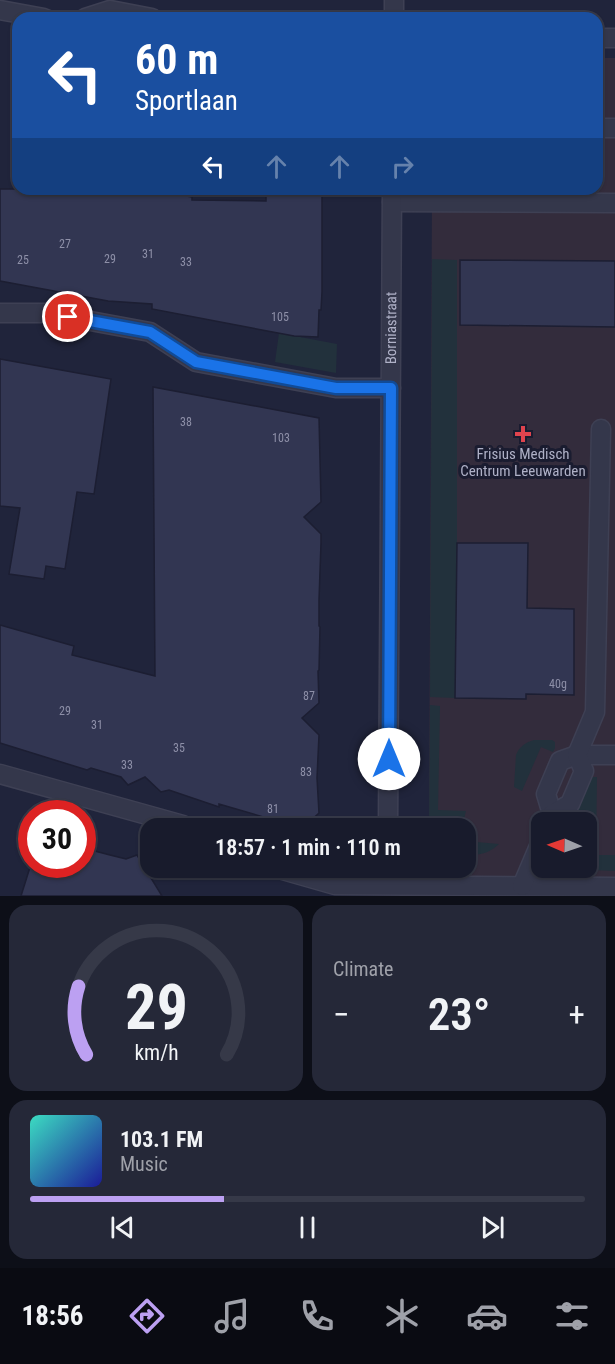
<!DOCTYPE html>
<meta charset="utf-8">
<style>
:root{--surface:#181b2c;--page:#252838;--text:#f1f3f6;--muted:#9fa1a9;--line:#363948;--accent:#bca0f2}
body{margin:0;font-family:"Roboto Condensed",sans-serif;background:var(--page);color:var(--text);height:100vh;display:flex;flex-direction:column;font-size:22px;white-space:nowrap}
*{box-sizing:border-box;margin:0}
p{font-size:20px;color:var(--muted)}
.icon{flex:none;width:33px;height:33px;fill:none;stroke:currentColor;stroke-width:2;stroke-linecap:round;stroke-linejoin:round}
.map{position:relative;height:896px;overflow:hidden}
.panel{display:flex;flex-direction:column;gap:9px;padding:9px;background:#0d0f18;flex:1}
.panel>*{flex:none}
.hud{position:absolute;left:12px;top:12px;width:591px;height:183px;border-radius:18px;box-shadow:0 2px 4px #0004,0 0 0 2px var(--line);background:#1a4fa0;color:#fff;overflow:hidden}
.needle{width:39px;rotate:272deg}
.tools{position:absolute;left:531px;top:812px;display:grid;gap:12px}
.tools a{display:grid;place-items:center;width:66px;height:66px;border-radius:12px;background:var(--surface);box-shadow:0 2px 4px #0004,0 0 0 2px var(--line);font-size:30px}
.speed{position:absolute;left:18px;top:800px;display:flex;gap:12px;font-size:30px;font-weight:700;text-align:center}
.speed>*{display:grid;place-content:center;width:78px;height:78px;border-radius:50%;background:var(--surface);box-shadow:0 2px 4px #0004,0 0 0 2px var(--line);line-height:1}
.speed .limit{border:9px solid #d22;background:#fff;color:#111}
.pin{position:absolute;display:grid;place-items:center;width:51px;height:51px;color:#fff;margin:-26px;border:3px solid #fff;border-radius:50%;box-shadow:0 2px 6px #0007}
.me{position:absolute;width:66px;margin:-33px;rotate:0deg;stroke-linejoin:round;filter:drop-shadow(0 0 4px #0008)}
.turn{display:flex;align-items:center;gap:21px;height:126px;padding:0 24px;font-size:27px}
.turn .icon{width:78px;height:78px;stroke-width:2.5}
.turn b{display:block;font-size:42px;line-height:51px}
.lanes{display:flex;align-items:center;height:57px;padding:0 24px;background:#0003;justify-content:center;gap:30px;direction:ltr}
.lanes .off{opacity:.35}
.big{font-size:45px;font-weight:600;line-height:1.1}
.panel .widget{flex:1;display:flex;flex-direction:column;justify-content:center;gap:9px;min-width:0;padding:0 21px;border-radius:18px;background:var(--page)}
.panel .dial{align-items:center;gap:0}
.dial svg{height:156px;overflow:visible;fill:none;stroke:var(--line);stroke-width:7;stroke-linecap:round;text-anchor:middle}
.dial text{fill:var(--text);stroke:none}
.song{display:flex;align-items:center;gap:18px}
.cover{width:72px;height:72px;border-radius:9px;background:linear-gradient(135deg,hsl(170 70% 55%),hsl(240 70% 35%))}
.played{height:6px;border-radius:3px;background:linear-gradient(90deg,var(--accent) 35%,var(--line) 35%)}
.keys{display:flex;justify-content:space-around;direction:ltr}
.heat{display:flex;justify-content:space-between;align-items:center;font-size:33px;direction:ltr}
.panel .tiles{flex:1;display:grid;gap:9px;grid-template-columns:1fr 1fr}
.widget:last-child{grid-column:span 2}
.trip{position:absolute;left:140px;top:818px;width:336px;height:60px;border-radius:18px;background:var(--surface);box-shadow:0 2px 4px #0004,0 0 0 2px var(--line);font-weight:600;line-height:60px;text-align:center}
.menu{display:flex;height:96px;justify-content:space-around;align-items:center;background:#0a0b12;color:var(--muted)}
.menu .icon{width:42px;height:42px}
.menu .on{color:var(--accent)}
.menu b{font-size:27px;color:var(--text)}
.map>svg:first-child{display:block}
.medical{fill:#332c3c;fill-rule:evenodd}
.green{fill:#22313c}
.building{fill:#323652;stroke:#1c1e32;stroke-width:1.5}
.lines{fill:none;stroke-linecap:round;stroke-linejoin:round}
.minor-casing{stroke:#3e4054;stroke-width:21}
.minor{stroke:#34374b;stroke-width:18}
.route-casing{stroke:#114b97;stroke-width:15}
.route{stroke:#1a73e8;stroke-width:10}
.health-dot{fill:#e0444e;stroke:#1a1c30;stroke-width:2}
.labels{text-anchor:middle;stroke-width:6;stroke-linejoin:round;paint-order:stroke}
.number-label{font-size:12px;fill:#8e90a8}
.street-label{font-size:15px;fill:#afb1c7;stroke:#1a1c30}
.poi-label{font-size:15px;fill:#afb1c7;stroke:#1a1c30}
</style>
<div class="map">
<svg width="615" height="896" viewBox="0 0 615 896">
<rect width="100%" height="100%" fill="#20243b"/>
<path class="medical" d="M 597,58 L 615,58 L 615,896 L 442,896 L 442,867 L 465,867 L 465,828 L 429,828 L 432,189 L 597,189 ZM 542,822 L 586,822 L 586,867 L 542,867 Z"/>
<path class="green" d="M 432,259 L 457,260 L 457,543 L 455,698 L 430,697 Z
M 279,333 L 337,344 L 336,373 L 275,362 Z
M 430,705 L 440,706 L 438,810 L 466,811 L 462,828 L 429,828 Z
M 534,740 L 552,740 L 555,742 L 555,748 L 553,752 L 541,747 L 522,791 L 514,787 L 516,755 C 519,747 526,742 534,740 Z
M 591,777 L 597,777 L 596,855 L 615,855 L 615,871 L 591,870 L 579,867 L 586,867 L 586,822 L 573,822 Z
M 465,841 L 499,844 C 488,854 479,856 465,854 Z"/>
<path class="building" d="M 0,189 L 150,189 L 192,197 L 192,200 L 266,201 L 266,189 L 322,189 L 322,292 L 321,310 L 319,310 L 318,337 L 294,336 L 152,309 L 152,304 L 108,301 L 0,281 Z
M 460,260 L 615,261 L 615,327 L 460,325 Z
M 0,359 L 111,379 L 94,494 L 77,492 L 65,569 L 46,566 L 44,579 L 9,574 L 20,508 L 0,506 Z
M 153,387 L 319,418 L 321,502 L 304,517 L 321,534 L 321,543 L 319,600 L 319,626 L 320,627 L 319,670 L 318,671 L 319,703 L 302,718 L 319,735 L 317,778 L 319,813 L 307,824 L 286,824 L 281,822 L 271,827 L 267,818 L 219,804 L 219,807 L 169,790 L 161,792 L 145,777 L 128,785 L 121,777 L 91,768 L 87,770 L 0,743 L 0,625 L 74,646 L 72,655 L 155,676 Z
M 457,543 L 528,543 L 527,608 L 574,609 L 574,695 L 526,694 L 526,699 L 455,698 Z
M 88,842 L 95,851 L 110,855 L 126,859 L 137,855 L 162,896 L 21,896 L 31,864 L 82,864 L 82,844 Z"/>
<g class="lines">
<defs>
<g id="minor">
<path d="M 0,10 L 44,18"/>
<path d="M 85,18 L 110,10 L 152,18"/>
<path d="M 394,18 L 394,0"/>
<path d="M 597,38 L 615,38"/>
<path d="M 597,128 L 615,128"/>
<path d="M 392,202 L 615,203"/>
<path d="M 0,313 L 47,313 L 150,332 L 196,362 L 336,388 L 391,388"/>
<path d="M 0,774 L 183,825 L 186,828"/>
<path d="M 552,814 L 546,794 L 560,761 L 577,755 L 615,755"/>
<path d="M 549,822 L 552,814 L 570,804 L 584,771 L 577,755 L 595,712 L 601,429"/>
<path id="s1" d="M 388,828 L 392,189"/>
<path d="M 272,867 L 335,885 L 615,887"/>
<path d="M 522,886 L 542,839"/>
</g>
</defs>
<use href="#minor" class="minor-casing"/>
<use href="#minor" class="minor"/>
</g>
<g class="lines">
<defs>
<path id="route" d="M 68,317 L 150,332 L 196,362 L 336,388 L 391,388 L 389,759"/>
</defs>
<use href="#route" class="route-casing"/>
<use href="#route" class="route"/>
</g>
<path class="health-dot" d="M520 425h6v6h6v6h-6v6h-6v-6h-6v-6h6z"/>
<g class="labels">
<g class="number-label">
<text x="65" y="248">27</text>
<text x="148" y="258">31</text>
<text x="110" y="263">29</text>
<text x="23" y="264">25</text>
<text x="186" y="266">33</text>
<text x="280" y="321">105</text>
<text x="186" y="426">38</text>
<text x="281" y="442">103</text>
<text x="558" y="688">40g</text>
<text x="309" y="700">87</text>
<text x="65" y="715">29</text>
<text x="97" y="729">31</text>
<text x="179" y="752">35</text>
<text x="127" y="769">33</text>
<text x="306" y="776">83</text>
<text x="273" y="813">81</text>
</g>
<g class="street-label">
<text dy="5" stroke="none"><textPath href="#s1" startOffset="500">Borniastraat</textPath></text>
</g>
<g class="poi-label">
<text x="523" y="459">Frisius Medisch<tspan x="523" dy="17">Centrum Leeuwarden</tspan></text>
</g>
</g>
</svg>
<div class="tools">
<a><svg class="needle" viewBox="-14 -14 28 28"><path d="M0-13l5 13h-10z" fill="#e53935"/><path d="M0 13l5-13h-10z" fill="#9fa1a9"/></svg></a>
</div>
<div class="speed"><div class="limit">30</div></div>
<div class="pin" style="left:68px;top:317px;background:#d93025"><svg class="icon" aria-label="arrive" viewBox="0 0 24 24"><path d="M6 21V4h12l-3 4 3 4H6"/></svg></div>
<svg class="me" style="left:389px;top:759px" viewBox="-20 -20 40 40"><circle r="19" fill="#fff"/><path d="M0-13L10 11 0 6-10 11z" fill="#1a73e8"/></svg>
<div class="trip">18:57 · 1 min · 110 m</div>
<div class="hud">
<div class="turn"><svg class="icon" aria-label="left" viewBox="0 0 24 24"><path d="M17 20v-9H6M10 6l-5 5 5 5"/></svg><div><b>60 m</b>Sportlaan</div></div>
<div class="lanes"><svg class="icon" aria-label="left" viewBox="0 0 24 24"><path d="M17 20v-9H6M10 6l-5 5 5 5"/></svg><svg class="icon off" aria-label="ahead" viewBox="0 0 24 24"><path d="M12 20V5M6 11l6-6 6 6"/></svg><svg class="icon off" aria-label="ahead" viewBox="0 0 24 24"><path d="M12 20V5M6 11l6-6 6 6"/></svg><svg class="icon off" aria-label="right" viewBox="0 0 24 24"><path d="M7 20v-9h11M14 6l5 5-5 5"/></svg></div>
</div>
</div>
<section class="panel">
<div class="tiles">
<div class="widget dial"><svg viewBox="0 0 100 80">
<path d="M14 69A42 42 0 1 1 86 69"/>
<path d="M14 69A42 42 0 0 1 10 34" stroke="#bca0f2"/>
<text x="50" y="56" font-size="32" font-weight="700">29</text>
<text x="50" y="72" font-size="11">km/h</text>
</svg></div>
<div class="widget"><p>Climate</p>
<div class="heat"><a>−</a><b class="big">23°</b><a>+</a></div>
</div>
<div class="widget">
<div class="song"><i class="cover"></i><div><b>103.1 FM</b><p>Music</p></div></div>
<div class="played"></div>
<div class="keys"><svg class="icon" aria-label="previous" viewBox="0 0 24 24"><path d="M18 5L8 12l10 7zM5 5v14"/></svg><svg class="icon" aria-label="pause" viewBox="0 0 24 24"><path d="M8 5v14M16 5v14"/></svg><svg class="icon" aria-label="next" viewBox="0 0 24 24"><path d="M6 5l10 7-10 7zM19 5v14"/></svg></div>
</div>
</div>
</section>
<nav class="menu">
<b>18:56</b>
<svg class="icon on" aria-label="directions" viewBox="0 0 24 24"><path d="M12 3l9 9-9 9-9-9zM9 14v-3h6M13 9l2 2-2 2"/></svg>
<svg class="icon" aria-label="music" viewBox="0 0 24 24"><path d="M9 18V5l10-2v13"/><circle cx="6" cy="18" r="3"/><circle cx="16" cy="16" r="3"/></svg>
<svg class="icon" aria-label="phone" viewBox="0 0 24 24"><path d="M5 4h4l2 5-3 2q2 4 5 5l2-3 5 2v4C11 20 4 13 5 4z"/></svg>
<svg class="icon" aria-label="climate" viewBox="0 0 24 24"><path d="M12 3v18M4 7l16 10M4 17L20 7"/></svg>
<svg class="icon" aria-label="car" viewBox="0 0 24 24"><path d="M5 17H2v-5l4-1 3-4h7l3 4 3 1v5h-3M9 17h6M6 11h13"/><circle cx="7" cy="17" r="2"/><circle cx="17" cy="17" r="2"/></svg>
<svg class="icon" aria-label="filters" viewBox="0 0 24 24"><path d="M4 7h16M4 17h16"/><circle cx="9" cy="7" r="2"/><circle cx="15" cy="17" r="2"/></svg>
</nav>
